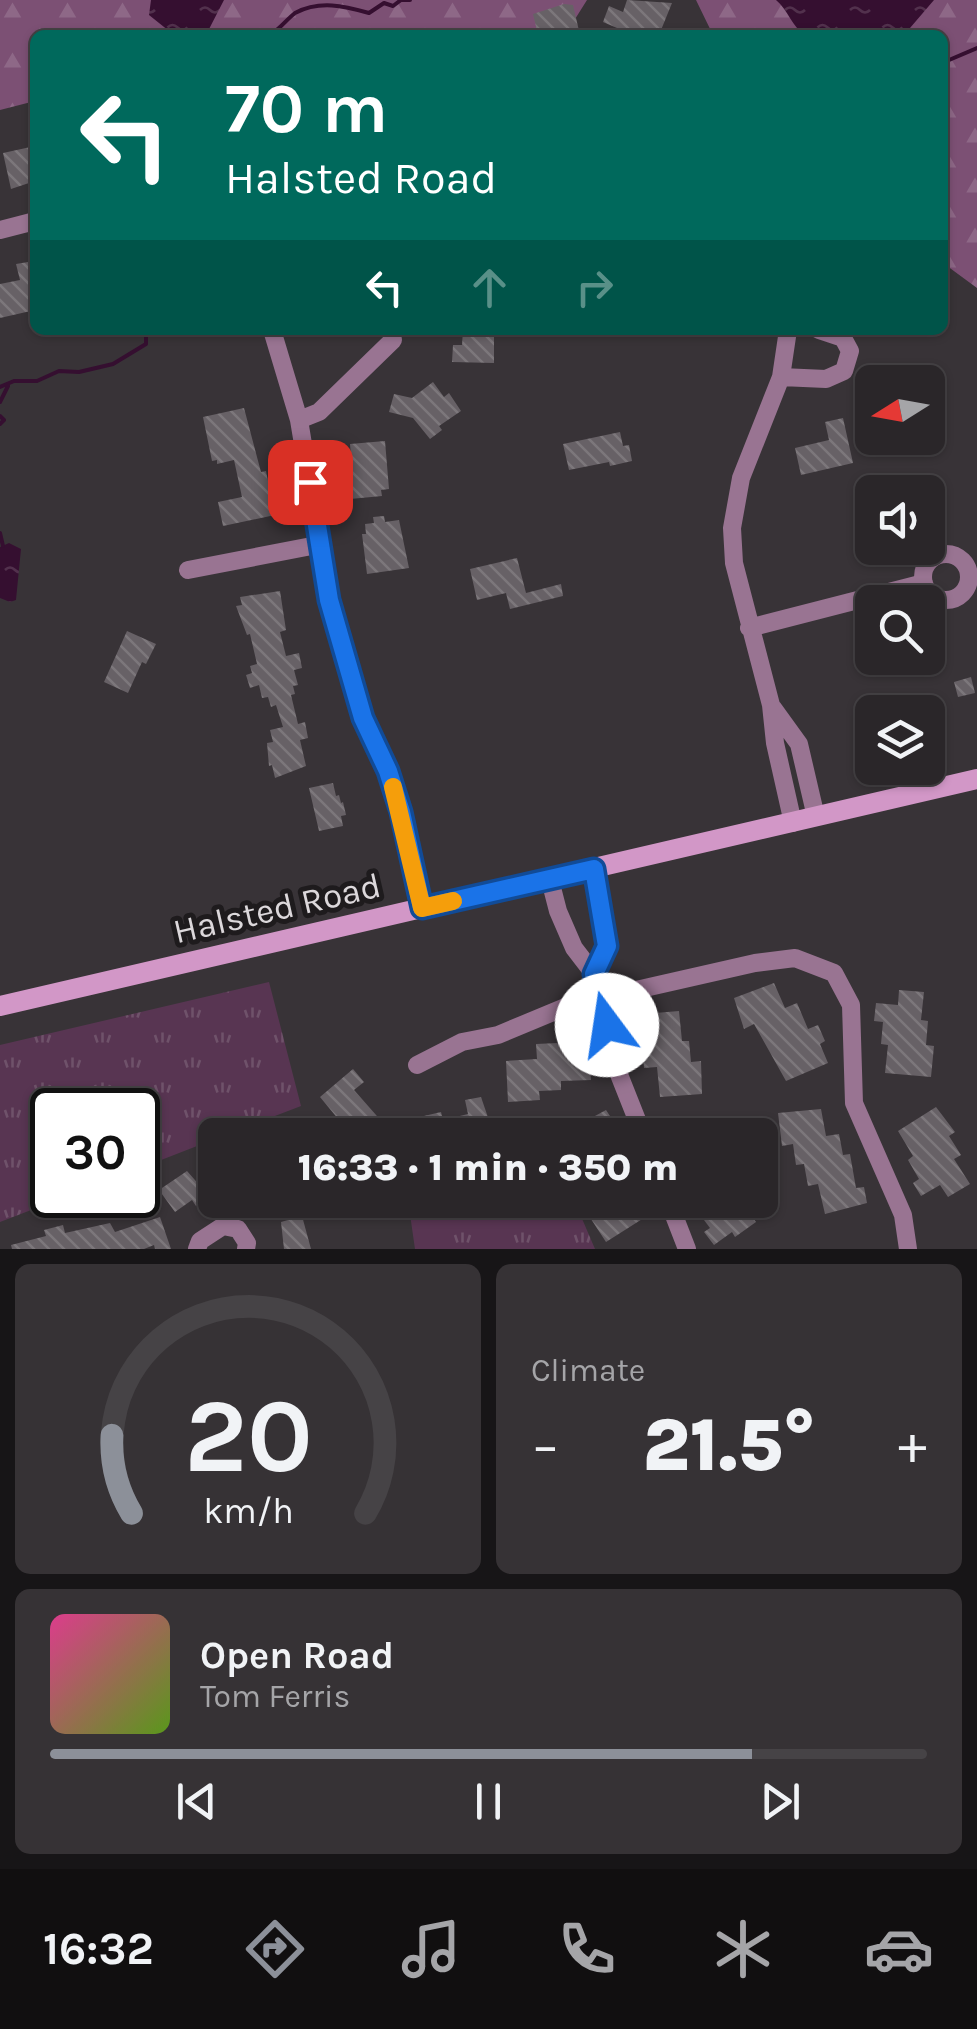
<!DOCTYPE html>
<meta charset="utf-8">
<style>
:root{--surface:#2a2629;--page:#363235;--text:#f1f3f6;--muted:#a5a5a8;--line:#464346;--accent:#8c9099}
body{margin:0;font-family:Karla,sans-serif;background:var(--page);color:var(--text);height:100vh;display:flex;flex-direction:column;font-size:38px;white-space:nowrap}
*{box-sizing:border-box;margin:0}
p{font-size:32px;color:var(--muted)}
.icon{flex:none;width:55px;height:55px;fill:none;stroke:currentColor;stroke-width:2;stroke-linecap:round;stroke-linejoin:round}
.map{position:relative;height:1249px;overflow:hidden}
.side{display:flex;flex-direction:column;gap:15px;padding:15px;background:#171517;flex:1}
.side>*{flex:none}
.top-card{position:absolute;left:30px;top:30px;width:918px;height:305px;border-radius:15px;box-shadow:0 2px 8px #0004,0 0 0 2px var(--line);background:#00695c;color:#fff;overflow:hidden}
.needle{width:65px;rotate:259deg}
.tools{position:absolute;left:855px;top:365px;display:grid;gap:20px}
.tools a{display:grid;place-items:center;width:90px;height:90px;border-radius:15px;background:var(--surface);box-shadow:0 2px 8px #0004,0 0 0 2px var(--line);font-size:50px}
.speed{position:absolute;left:30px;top:1088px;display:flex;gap:20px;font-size:50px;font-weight:700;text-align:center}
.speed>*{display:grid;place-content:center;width:130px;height:130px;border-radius:50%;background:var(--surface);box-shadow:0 2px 8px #0004,0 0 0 2px var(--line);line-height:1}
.speed .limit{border:5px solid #111;border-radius:15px;background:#fff;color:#111}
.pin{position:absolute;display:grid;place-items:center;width:85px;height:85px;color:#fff;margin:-42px;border-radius:20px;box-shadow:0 5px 15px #0006}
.me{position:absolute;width:110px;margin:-55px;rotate:346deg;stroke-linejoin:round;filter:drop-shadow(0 0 8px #0008)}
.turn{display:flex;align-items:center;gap:35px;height:210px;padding:0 30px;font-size:45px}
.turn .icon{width:130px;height:130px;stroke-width:2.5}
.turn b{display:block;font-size:70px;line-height:85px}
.lanes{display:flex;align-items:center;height:95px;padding:0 30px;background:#0003;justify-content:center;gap:50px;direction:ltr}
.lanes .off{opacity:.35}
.big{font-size:75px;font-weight:800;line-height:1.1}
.side .card{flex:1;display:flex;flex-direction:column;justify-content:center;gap:15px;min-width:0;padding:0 35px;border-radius:15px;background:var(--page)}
.side .dial{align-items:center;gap:0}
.dial svg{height:260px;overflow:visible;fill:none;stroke:var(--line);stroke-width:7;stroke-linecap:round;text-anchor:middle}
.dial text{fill:var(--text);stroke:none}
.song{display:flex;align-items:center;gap:30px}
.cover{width:120px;height:120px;border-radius:15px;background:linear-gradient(135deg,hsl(330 70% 55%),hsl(90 70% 35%))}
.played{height:10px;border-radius:5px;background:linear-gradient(90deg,var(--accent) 80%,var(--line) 80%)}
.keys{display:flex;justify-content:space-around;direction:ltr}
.heat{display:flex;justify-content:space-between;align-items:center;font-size:55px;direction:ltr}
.side .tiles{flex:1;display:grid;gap:15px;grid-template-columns:1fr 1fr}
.card:last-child{grid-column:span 2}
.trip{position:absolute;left:198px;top:1118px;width:580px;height:100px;border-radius:15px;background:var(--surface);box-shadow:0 2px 8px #0004,0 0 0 2px var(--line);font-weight:800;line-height:100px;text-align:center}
.tabs{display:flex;height:160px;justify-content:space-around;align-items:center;background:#110f10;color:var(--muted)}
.tabs .icon{width:70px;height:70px}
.tabs .current{color:var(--accent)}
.tabs b{font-size:45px;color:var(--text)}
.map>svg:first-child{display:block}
.grass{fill:url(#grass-tufts)}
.forest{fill:url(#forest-firs)}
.water{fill:url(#water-ripples)}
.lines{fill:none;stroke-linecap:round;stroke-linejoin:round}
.stream{stroke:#350f30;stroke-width:4}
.building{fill:url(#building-back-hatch)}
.street{stroke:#997492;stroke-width:18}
.secondary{stroke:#d297c7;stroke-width:20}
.route-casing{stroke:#114b97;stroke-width:25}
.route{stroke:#1a73e8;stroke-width:18}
.slow{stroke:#f59e0b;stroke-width:18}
.labels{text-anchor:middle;stroke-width:10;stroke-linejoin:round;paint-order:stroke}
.street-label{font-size:35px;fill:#dcd8db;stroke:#1e1b1d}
</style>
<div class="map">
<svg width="977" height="1249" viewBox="0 0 977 1249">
<defs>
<pattern id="grass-tufts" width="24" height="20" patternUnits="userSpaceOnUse" patternTransform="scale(2.5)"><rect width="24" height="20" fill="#583552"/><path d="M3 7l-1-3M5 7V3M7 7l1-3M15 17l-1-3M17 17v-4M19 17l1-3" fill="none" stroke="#6f526a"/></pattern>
<pattern id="forest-firs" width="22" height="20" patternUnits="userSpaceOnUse" patternTransform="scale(2.5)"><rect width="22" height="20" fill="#7c5074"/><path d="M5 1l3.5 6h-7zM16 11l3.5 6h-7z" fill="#8e6887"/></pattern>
<pattern id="water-ripples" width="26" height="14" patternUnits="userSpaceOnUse" patternTransform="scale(2.5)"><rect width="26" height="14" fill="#350f30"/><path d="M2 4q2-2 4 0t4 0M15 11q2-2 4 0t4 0" fill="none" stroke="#52314d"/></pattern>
<pattern id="building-back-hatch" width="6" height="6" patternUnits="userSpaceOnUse" patternTransform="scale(2.5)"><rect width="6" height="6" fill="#676166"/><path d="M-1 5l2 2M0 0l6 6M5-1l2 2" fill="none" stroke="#7c777b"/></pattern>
</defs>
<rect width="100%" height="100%" fill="#383337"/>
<path class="grass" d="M 269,982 L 301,1106 L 225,1135 L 215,1135 L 215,1139 L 138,1169 L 138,1110 L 52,1110 L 52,1195 L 70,1195 L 0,1222 L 0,1045 Z
M 408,1200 L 574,1200 L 595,1249 L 415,1249 Z"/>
<path class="forest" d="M 0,0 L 587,0 L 565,35 L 35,35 L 35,101 L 0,110 Z
M 696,0 L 977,0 L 977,288 L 943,263 L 942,35 L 713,35 Z"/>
<path class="water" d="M 151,0 L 224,0 L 207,33 L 174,35 L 149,15 Z
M 776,0 L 934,0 L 904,35 L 805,35 C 792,27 788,10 776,0 Z
M 9,543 L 21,549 L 16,600 L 10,602 L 0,598 L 0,547 Z"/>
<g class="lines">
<path class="stream" d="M 270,35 C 280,29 286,20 295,13 C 320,0 344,6 369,13 L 384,3 L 393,6 L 401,0 L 410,0
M 942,63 L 977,48
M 0,387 L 14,381 L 37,381 L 59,371 L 79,372 L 113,364 L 146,344 L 146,336 L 137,330
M 0,402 L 8,386
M 0,416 L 4,420 L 0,424
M 0,533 L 3,546"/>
</g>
<path class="building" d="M 627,0 L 672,3 L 659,35 L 614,35 L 617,28 L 603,22 L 609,6 L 623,12 Z
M 564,4 L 573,5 L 580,35 L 538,35 L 533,14 Z
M 35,146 L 35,181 L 11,189 L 3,153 Z
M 34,261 L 35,310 L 0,318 L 0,284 L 20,280 L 16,264 Z
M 463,330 L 494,330 L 494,363 L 452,362 L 453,345 L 462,345 Z
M 433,382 L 444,397 L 449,393 L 461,411 L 439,426 L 442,430 L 430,439 L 413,418 L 389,412 L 394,394 L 412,398 Z
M 244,408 L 261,472 L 266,471 L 275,515 L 223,526 L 218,502 L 242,497 L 234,460 L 217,464 L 217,460 L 212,461 L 203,417 Z
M 843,418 L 853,463 L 801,475 L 795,448 L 829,440 L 825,422 Z
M 620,432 L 623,446 L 629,445 L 632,461 L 610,466 L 609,462 L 569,470 L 563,444 Z
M 385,441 L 389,489 L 381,490 L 382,496 L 350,499 L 349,481 L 353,481 L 350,444 Z
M 384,516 L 385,522 L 399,520 L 409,568 L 367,574 L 362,534 L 366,534 L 365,524 L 374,523 L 373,517 Z
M 517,558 L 526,593 L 561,584 L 563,596 L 510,609 L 506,593 L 477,600 L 470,569 Z
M 280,591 L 286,630 L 280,632 L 286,656 L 299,653 L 302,668 L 294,670 L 298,685 L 293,686 L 295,694 L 291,695 L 298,724 L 305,722 L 308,738 L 300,740 L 306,766 L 275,778 L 272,765 L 269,766 L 267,743 L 273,742 L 270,730 L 283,727 L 276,705 L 271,707 L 268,697 L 262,698 L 259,685 L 250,688 L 246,675 L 252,673 L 250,666 L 257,664 L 250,634 L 247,635 L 236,606 L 242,605 L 240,597 Z
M 127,631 L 156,644 L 146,664 L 142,662 L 128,693 L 104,682 Z
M 971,677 L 975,693 L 958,697 L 954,682 Z
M 333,783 L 336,796 L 339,795 L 341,803 L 343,802 L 346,815 L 341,816 L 343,826 L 319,831 L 309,788 Z
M 774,983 L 785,1008 L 797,1003 L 808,1029 L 818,1025 L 825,1041 L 820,1044 L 828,1063 L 786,1081 L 754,1024 L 744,1029 L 734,998 Z
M 899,990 L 924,992 L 921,1020 L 928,1021 L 926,1045 L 934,1046 L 931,1077 L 885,1073 L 888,1045 L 881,1044 L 883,1022 L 874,1021 L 876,1003 L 898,1005 Z
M 679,1011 L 682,1041 L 689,1041 L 691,1062 L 701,1061 L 702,1094 L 660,1097 L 657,1067 L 644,1068 L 642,1045 L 635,1046 L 634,1028 L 656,1026 L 655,1013 Z
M 575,1035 L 576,1058 L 589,1057 L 591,1080 L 561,1081 L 561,1090 L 539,1091 L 540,1100 L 508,1102 L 506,1061 L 537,1059 L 536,1044 L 558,1043 L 558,1036 Z
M 353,1069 L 364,1082 L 354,1090 L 384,1124 L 372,1135 L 337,1135 L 331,1127 L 339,1120 L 320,1097 Z
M 481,1097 L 494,1135 L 429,1135 L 424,1116 L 441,1112 L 443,1120 L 468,1114 L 465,1100 Z
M 936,1107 L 955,1132 L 949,1136 L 961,1155 L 954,1159 L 970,1184 L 948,1197 L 940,1185 L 921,1196 L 913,1183 L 919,1179 L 908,1160 L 913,1156 L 898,1131 Z
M 821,1109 L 826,1136 L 839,1134 L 843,1155 L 850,1154 L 856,1188 L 864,1187 L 867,1203 L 825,1214 L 818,1184 L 808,1186 L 804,1164 L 796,1165 L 793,1144 L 782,1146 L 778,1113 Z
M 606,1110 L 616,1125 L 599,1135 L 560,1135 Z
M 713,1119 L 725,1135 L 692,1135 Z
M 187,1171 L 209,1196 L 196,1206 L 192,1200 L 175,1212 L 159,1190 Z
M 587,1200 L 636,1200 L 647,1216 L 606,1242 L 589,1216 L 595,1212 Z
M 689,1200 L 739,1200 L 756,1222 L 735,1237 L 732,1232 L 714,1245 L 704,1232 L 710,1228 Z
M 302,1216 L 311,1249 L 284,1249 L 281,1222 Z
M 160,1217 L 171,1249 L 155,1249 L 154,1245 L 144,1249 L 12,1249 L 11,1245 L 46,1236 L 44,1230 L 63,1225 L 65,1233 L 110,1223 L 115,1232 Z"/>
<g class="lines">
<path class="street" d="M 0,230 L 35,221
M 272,330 L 299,420 L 329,601 L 363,718 L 388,771 L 401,811 L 423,907
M 788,330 L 781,377 L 741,478 L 732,528 L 734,563 L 771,705 L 775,743 L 793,823
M 781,377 L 826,379 L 844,371 L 850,351 L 843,338 L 819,330
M 299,420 L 319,412 L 393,340
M923 577a23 23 0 1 1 46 0a23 23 0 1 1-46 0Z
M 188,570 L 322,544
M 749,628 L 924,583
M 773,708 L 799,744 L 816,817
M 594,869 L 607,946 L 594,974
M 550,880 L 558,911 L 574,948 L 594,974 L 620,1077 L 643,1135
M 417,1065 L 462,1042 L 498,1035 L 570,1005 L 755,963 L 795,958 L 834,973 L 851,1005 L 854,1103 L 903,1215 L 908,1249
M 668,1200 L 687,1249
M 197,1249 L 200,1241 L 223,1226 L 238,1229 L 247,1243 L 246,1249"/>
<path class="secondary" d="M 0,1006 L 977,779"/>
</g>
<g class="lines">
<defs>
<path id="route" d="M 310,482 L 329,600 L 363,718 L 388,771 L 401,812 L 422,908 L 594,869 L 607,946 L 594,974 L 607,1025"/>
</defs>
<use href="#route" class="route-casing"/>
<use href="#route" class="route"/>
<path class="slow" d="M 393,787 L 422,908 L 453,901"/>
</g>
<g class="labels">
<g class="street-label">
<text transform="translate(277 908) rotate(-13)" y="12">Halsted Road</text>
</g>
</g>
</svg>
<div class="tools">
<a><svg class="needle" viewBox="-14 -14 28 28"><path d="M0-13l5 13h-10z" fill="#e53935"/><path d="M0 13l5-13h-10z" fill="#a5a5a8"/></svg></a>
<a><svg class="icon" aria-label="sound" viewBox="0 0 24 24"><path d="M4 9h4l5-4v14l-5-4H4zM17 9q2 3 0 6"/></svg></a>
<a><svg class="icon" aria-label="search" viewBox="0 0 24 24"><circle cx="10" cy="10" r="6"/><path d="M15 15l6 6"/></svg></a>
<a><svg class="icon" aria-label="layers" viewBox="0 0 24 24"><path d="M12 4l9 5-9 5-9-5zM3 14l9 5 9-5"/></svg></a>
</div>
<div class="speed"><div class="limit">30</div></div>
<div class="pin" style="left:310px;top:482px;background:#d93025"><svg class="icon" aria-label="arrive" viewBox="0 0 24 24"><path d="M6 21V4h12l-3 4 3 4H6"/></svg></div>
<svg class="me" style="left:607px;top:1025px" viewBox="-20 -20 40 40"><circle r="19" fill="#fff"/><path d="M0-13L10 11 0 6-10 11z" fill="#1a73e8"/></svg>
<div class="trip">16:33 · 1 min · 350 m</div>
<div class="top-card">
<div class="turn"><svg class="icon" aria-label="left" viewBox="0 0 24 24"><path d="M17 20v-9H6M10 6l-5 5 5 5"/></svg><div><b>70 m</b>Halsted Road</div></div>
<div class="lanes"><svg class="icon" aria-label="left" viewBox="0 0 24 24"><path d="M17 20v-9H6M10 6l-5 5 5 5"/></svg><svg class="icon off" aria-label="ahead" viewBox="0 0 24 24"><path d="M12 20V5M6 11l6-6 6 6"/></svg><svg class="icon off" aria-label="right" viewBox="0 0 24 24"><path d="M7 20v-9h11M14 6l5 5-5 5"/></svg></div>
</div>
</div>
<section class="side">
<div class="tiles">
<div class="card dial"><svg viewBox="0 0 100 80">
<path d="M14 69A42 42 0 1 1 86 69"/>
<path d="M14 69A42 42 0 0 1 8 45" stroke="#8c9099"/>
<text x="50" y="56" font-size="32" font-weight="700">20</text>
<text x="50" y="72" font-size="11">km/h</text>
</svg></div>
<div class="card"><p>Climate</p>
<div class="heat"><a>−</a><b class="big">21.5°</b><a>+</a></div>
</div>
<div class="card">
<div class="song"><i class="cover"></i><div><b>Open Road</b><p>Tom Ferris</p></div></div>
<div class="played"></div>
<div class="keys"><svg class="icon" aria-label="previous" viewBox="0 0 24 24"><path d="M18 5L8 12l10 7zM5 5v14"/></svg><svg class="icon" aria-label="pause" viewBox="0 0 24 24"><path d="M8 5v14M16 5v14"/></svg><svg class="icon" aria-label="next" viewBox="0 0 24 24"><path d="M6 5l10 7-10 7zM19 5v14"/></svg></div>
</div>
</div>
</section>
<nav class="tabs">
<b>16:32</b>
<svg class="icon current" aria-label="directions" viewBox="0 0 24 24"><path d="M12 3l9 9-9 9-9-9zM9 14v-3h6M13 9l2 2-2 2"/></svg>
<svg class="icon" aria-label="music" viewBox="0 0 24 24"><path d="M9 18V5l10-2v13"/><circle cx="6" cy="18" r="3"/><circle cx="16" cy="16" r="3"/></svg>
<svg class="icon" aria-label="phone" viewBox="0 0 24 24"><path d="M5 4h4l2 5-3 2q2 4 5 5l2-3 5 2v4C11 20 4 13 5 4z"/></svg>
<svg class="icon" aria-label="climate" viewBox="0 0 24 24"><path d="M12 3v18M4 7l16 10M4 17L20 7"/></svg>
<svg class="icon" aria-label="car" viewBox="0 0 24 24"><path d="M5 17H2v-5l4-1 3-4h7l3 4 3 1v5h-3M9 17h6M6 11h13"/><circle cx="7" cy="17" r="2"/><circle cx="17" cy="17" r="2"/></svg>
</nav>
